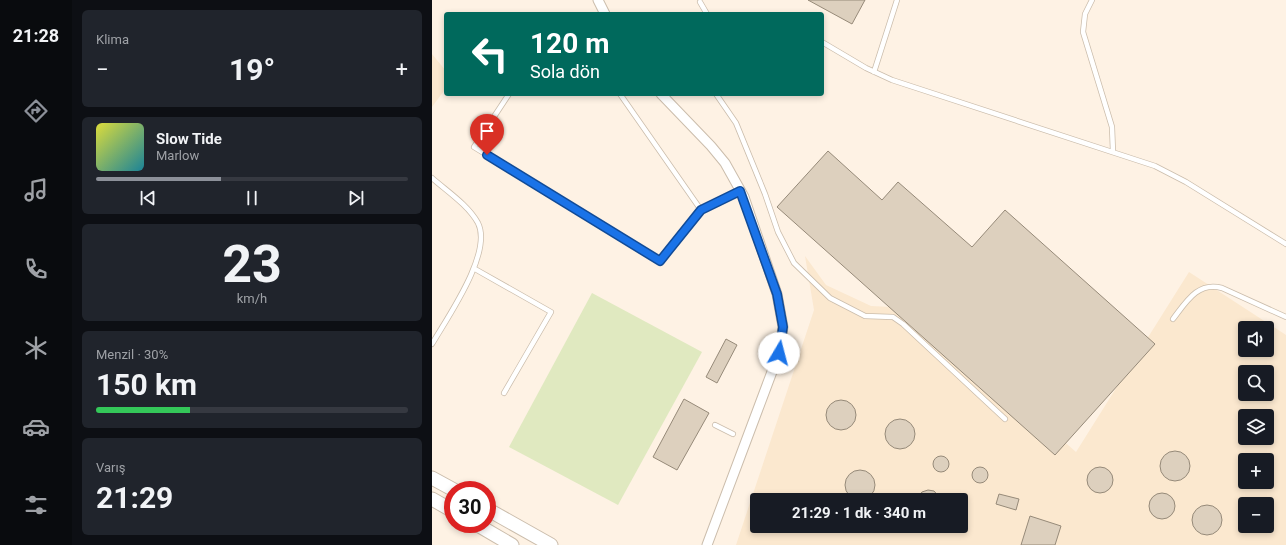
<!DOCTYPE html>
<html lang="tr">
<meta charset="utf-8">
<style>
:root{--surface:#171b24;--page:#20242c;--text:#f1f3f6;--muted:#9ea1a6;--line:#363941;--accent:#8c9099}
body{margin:0;font-family:Roboto,sans-serif;background:var(--page);color:var(--text);height:100vh;display:flex;flex-direction:column;font-size:15px;white-space:nowrap}
*{box-sizing:border-box;margin:0}
p{font-size:13px;color:var(--muted)}
.icon{flex:none;width:22px;height:22px;fill:none;stroke:currentColor;stroke-width:2;stroke-linecap:round;stroke-linejoin:round}
.map{position:relative;flex:1;overflow:hidden}
.details{display:flex;flex-direction:column;gap:10px;padding:10px;background:#0d0f14;width:360px}
.details>*{flex:none}
.top-card{position:absolute;left:12px;top:12px;width:380px;height:84px;border-radius:4px;box-shadow:0 2px 6px #0003;background:#00695c;color:#fff;overflow:hidden}
.buttons{position:absolute;left:806px;top:321px;display:grid;gap:8px}
.buttons a{display:grid;place-items:center;width:36px;height:36px;border-radius:4px;background:var(--surface);box-shadow:0 2px 6px #0003;font-size:20px}
.speed{position:absolute;left:12px;top:481px;display:flex;gap:8px;font-size:20px;font-weight:700;text-align:center}
.speed>*{display:grid;place-content:center;width:52px;height:52px;border-radius:50%;background:var(--surface);box-shadow:0 2px 6px #0003;line-height:1}
.speed .limit{border:6px solid #d22;background:#fff;color:#111}
.pin{position:absolute;display:grid;place-items:center;width:34px;height:34px;color:#fff;margin:-41px -17px;border-radius:50% 50% 50% 0;rotate:-45deg;box-shadow:0 0 4px #0007}
.pin .icon{rotate:45deg}
.me{position:absolute;width:44px;margin:-22px;rotate:8deg;stroke-linejoin:round;filter:drop-shadow(0 0 3px #0008)}
.turn{display:flex;align-items:center;gap:14px;height:84px;padding:0 20px;font-size:18px}
.turn .icon{width:52px;height:52px;stroke-width:2.5}
.turn b{display:block;font-size:28px;line-height:34px}
.big{font-size:30px;font-weight:700;line-height:1.1}
.details .widget{flex:1;display:flex;flex-direction:column;justify-content:center;gap:6px;min-width:0;padding:0 14px;border-radius:6px;background:var(--page)}
.details .dial{align-items:center;gap:0}
.dial b{font-size:52px;line-height:1}
.song{display:flex;align-items:center;gap:12px}
.cover{width:48px;height:48px;border-radius:6px;background:linear-gradient(135deg,hsl(60 70% 55%),hsl(190 70% 35%))}
.played{height:4px;border-radius:2px;background:linear-gradient(90deg,var(--accent) 40%,var(--line) 40%)}
.keys{display:flex;justify-content:space-around;direction:ltr}
.heat{display:flex;justify-content:space-between;align-items:center;font-size:22px;direction:ltr}
.charge{height:6px;border-radius:3px;background:linear-gradient(90deg,#34c759 30%,var(--line) 0)}
.trip{position:absolute;left:318px;top:493px;width:218px;height:40px;border-radius:4px;background:var(--surface);box-shadow:0 2px 6px #0003;font-weight:700;line-height:40px;text-align:center}
main{display:flex;flex:1;min-height:0}
.menu{display:flex;flex-direction:column;width:72px;justify-content:space-around;align-items:center;background:#090b0e;color:var(--muted)}
.menu .icon{width:28px;height:28px}
.menu .active{color:var(--accent)}
.menu b{font-size:18px;color:var(--text)}
.map>svg:first-child{display:block}
.built{fill:#fbe8cf;fill-rule:evenodd}
.green{fill:#e0e9c0}
.building{fill:#ddd0be;stroke:#968a79}
.lines{fill:none;stroke-linecap:round;stroke-linejoin:round}
.lane-casing{stroke:#cbbdac;stroke-width:6}
.street-casing{stroke:#cbbdac;stroke-width:11}
.secondary-casing{stroke:#cbbdac;stroke-width:15}
.lane{stroke:#fff;stroke-width:4.5}
.street{stroke:#fff;stroke-width:9}
.secondary{stroke:#fff;stroke-width:13}
.route-casing{stroke:#114b97;stroke-width:10}
.route{stroke:#1a73e8;stroke-width:7}
</style>
<main>
<nav class="menu">
<b>21:28</b>
<svg class="icon active" aria-label="directions" viewBox="0 0 24 24"><path d="M12 3l9 9-9 9-9-9zM9 14v-3h6M13 9l2 2-2 2"/></svg>
<svg class="icon" aria-label="music" viewBox="0 0 24 24"><path d="M9 18V5l10-2v13"/><circle cx="6" cy="18" r="3"/><circle cx="16" cy="16" r="3"/></svg>
<svg class="icon" aria-label="phone" viewBox="0 0 24 24"><path d="M5 4h4l2 5-3 2q2 4 5 5l2-3 5 2v4C11 20 4 13 5 4z"/></svg>
<svg class="icon" aria-label="climate" viewBox="0 0 24 24"><path d="M12 3v18M4 7l16 10M4 17L20 7"/></svg>
<svg class="icon" aria-label="car" viewBox="0 0 24 24"><path d="M5 17H2v-5l4-1 3-4h7l3 4 3 1v5h-3M9 17h6M6 11h13"/><circle cx="7" cy="17" r="2"/><circle cx="17" cy="17" r="2"/></svg>
<svg class="icon" aria-label="filters" viewBox="0 0 24 24"><path d="M4 7h16M4 17h16"/><circle cx="9" cy="7" r="2"/><circle cx="15" cy="17" r="2"/></svg>
</nav>
<section class="details">
<div class="widget"><p>Klima</p>
<div class="heat"><a>−</a><b class="big">19°</b><a>+</a></div>
</div>
<div class="widget">
<div class="song"><i class="cover"></i><div><b>Slow Tide</b><p>Marlow</p></div></div>
<div class="played"></div>
<div class="keys"><svg class="icon" aria-label="previous" viewBox="0 0 24 24"><path d="M18 5L8 12l10 7zM5 5v14"/></svg><svg class="icon" aria-label="pause" viewBox="0 0 24 24"><path d="M8 5v14M16 5v14"/></svg><svg class="icon" aria-label="next" viewBox="0 0 24 24"><path d="M6 5l10 7-10 7zM19 5v14"/></svg></div>
</div>
<div class="widget dial"><b>23</b><p>km/h</p></div>
<div class="widget"><p>Menzil · 30%</p><b class="big">150 km</b><div class="charge"></div></div>
<div class="widget"><p>Varış</p><b class="big">21:29</b></div>
</section>
<div class="map">
<svg width="854" height="545" viewBox="0 0 854 545">
<rect width="100%" height="100%" fill="#fef2e4"/>
<path class="built" d="M 0,54 L 14,71 L 14,88 L 0,107 Z
M 373,256 L 394,285 L 439,306 L 480,308 L 644,452 L 757,272 L 854,335 L 854,545 L 304,545 L 382,310 ZM 813,328 L 835,328 L 835,350 L 813,350 ZM 813,372 L 835,372 L 835,394 L 813,394 ZM 813,416 L 835,416 L 835,438 L 813,438 ZM 813,460 L 835,460 L 835,482 L 813,482 ZM 325,500 L 529,500 L 529,526 L 325,526 ZM 813,504 L 835,504 L 835,526 L 813,526 Z"/>
<path class="green" d="M 160,293 L 270,352 L 186,505 L 77,447 Z"/>
<path class="building" d="M 376,0 L 433,0 L 420,24 Z
M 396,151 L 450,200 L 466,182 L 540,247 L 573,210 L 723,344 L 623,455 L 345,207 Z
M 294,339 L 305,345 L 285,383 L 274,377 Z
M 252,399 L 277,413 L 245,470 L 221,457 Z
M394 415a15 15 0 1 1 30 0a15 15 0 1 1-30 0Z
M453 434a15 15 0 1 1 30 0a15 15 0 1 1-30 0Z
M728 466a15 15 0 1 1 30 0a15 15 0 1 1-30 0Z
M501 464a8 8 0 1 1 16 0a8 8 0 1 1-16 0Z
M540 475a8 8 0 1 1 16 0a8 8 0 1 1-16 0Z
M655 480a13 13 0 1 1 26 0a13 13 0 1 1-26 0Z
M413 485a15 15 0 1 1 30 0a15 15 0 1 1-30 0Z
M 496,490 L 502,491 L 510,500 L 483,500 L 490,492 Z
M717 506a13 13 0 1 1 26 0a13 13 0 1 1-26 0Z
M 567,494 L 587,499 L 584,510 L 564,504 Z
M760 520a15 15 0 1 1 30 0a15 15 0 1 1-30 0Z
M 598,516 L 629,526 L 623,545 L 589,545 Z"/>
<g class="lines">
<defs>
<path id="lane" d="M 660,0 L 653,14 L 651,32 L 680,127 L 681,152
M 268,2 L 275,14
M 390,42 L 434,68 L 460,80 L 723,166 L 754,182 L 854,244
M 442,72 L 465,0
M 77,94 L 42,147 L 228,261 L 269,210 L 308,191
M 188,94 L 269,210
M 284,94 L 304,123 L 333,194 L 346,232 L 362,263 L 398,298 L 433,316 L 461,317 L 471,324 L 573,419
M 0,178 C 16,192 36,205 46,223 C 61,253 15,318 0,344
M 43,269 L 119,312 L 72,393
M 741,319 C 754,302 766,281 790,288 L 854,317
M 283,425 L 301,434"/>
<path id="street" d="M 166,0 L 173,14
M 229,94 L 279,146 L 293,163 L 312,197 L 345,294 L 351,327 L 347,353 L 275,545"/>
<path id="secondary" d="M 0,478 L 22,490
M 0,499 L 21,511
M 55,509 L 119,545
M 44,524 L 80,545"/>
</defs>
<use href="#lane" class="lane-casing"/>
<use href="#street" class="street-casing"/>
<use href="#secondary" class="secondary-casing"/>
<use href="#lane" class="lane"/>
<use href="#street" class="street"/>
<use href="#secondary" class="secondary"/>
</g>
<g class="lines">
<defs>
<path id="route" d="M 55,155 L 228,261 L 269,210 L 308,191 L 345,294 L 351,327 L 347,353"/>
</defs>
<use href="#route" class="route-casing"/>
<use href="#route" class="route"/>
</g>
</svg>
<div class="buttons">
<a><svg class="icon" aria-label="sound" viewBox="0 0 24 24"><path d="M4 9h4l5-4v14l-5-4H4zM17 9q2 3 0 6"/></svg></a>
<a><svg class="icon" aria-label="search" viewBox="0 0 24 24"><circle cx="10" cy="10" r="6"/><path d="M15 15l6 6"/></svg></a>
<a><svg class="icon" aria-label="layers" viewBox="0 0 24 24"><path d="M12 4l9 5-9 5-9-5zM3 14l9 5 9-5"/></svg></a>
<a>+</a>
<a>−</a>
</div>
<div class="speed"><div class="limit">30</div></div>
<div class="pin" style="left:55px;top:155px;background:#d93025"><svg class="icon" aria-label="arrive" viewBox="0 0 24 24"><path d="M6 21V4h12l-3 4 3 4H6"/></svg></div>
<svg class="me" style="left:347px;top:353px" viewBox="-20 -20 40 40"><circle r="19" fill="#fff"/><path d="M0-13L10 11 0 6-10 11z" fill="#1a73e8"/></svg>
<div class="trip">21:29 · 1 dk · 340 m</div>
<div class="top-card">
<div class="turn"><svg class="icon" aria-label="left" viewBox="0 0 24 24"><path d="M17 20v-9H6M10 6l-5 5 5 5"/></svg><div><b>120 m</b>Sola dön</div></div>
</div>
</div>
</main>
